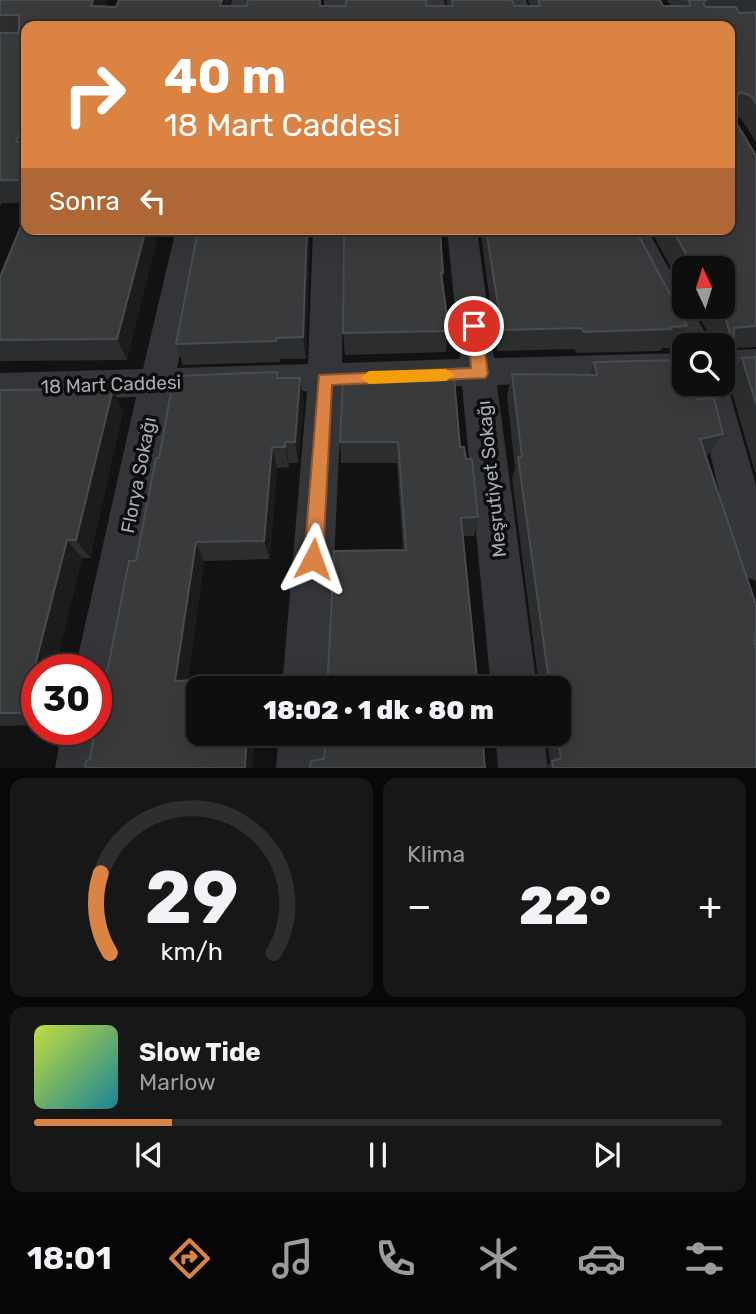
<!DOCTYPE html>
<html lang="tr">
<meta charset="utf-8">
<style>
:root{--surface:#0e0e0e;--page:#171717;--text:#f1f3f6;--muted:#9b9c9e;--line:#2e2e2e;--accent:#db8343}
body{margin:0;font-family:Rubik,sans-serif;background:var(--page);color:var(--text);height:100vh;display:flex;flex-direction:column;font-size:26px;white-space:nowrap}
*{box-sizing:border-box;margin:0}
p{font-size:23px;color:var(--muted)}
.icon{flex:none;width:38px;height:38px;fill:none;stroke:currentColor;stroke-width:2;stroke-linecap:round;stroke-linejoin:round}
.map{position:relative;height:768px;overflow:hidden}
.side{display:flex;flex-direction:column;gap:10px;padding:10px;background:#080808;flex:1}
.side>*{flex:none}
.banner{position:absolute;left:21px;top:21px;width:714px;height:214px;border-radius:14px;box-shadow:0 7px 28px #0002,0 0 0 2px var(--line);background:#db8343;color:#fff;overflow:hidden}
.needle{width:46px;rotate:356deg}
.tools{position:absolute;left:672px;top:256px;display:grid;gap:14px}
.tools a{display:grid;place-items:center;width:63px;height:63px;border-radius:14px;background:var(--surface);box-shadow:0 7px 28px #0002,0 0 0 2px var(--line);font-size:35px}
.speed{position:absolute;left:21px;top:654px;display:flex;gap:14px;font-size:35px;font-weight:700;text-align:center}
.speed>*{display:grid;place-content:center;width:91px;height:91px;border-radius:50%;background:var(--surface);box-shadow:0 7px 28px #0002,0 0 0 2px var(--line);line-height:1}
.speed .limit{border:10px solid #d22;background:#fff;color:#111}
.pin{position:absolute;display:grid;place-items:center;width:60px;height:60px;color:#fff;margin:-30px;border:4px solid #fff;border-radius:50%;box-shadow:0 2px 7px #0007}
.me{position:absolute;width:77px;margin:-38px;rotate:4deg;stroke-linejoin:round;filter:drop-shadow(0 0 5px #0008)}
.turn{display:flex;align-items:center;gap:24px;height:147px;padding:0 28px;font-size:32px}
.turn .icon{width:91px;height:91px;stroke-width:2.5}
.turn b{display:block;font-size:49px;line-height:60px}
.then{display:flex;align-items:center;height:66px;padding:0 28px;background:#0003;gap:14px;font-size:26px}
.big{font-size:52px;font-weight:800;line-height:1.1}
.side .tile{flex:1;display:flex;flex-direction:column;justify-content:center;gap:10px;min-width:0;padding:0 24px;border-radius:14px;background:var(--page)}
.side .dial{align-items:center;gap:0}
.dial svg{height:182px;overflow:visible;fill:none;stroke:var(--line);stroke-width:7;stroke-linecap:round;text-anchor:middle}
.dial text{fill:var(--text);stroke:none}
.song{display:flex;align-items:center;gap:21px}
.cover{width:84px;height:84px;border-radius:10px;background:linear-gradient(135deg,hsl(70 70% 55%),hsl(190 70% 35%))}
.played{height:7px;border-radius:4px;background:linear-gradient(90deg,var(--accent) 20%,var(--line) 20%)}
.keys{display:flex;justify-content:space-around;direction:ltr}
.heat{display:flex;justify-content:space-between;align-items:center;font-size:38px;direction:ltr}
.side .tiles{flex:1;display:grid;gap:10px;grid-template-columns:1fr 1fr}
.tile:last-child{grid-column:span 2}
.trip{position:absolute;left:186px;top:676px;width:385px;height:70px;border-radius:14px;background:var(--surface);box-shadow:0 7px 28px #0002,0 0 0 2px var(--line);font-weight:800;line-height:70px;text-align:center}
.tabs{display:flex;height:112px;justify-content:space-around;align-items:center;background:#060606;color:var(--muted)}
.tabs .icon{width:49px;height:49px}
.tabs .selected{color:var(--accent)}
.tabs b{font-size:32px;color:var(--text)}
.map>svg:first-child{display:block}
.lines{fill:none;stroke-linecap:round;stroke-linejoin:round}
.street{fill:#333538;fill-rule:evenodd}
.wall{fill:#2b2d2e}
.shaded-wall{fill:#1c1c1d}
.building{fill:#383a3c;stroke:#494c4f;stroke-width:2}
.route{fill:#db8343;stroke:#8e552c;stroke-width:2}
.slow{fill:#f59e0b}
.labels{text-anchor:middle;stroke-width:7;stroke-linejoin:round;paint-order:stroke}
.street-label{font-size:19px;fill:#a5acb2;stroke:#0d0d0e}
</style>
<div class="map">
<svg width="756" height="768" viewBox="0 0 756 768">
<rect width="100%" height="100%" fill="#121213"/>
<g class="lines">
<path class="street" d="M 232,0 L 252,0 L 248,26 L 226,26 Z
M 324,0 L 346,0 L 345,26 L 323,26 Z
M 424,0 L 444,0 L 449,26 L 427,26 Z
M 505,0 L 526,0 L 534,26 L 512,26 Z
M 176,229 L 206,229 L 177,368 L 308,364 L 313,229 L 343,229 L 342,363 L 460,359 L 447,229 L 477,229 L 494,358 L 682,353 L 617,229 L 647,229 L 684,296 L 684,306 L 690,306 L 712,345 L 684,345 L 684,379 L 497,385 L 537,688 L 491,688 L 462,386 L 342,390 L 328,688 L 282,688 L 307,391 L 172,396 L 119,681 L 112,697 L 96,704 L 96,670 L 75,670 L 136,397 L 0,401 L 0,373 L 143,369 Z
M 756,349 L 756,375 L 725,377 L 756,485 L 756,581 L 741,575 L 735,561 L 694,383 L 723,383 L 723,351 Z
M 96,710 L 103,713 L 110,730 L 103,768 L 55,768 L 62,730 L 96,730 Z
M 279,733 L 327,733 L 324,768 L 276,768 Z
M 495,733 L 543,733 L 548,768 L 498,768 Z"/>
</g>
<path class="wall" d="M 0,0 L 107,0 L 105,7 L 116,7 L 119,0 L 230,0 L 229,6 L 447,6 L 446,0 L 512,0 L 514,6 L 530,6 L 528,0 L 660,0 L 663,6 L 671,6 L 667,0 L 756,0 L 756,142 L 741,119 L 737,117 L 737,124 L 755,154 L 756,154 L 756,347 L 733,348 L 723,364 L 723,345 L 715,345 L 693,306 L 723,306 L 723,268 L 684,268 L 684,291 L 650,229 L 730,229 L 730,26 L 26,26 L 26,203 L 2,203 L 0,207 Z
M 310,229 L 306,359 L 280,359 L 280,362 L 183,365 L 176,344 L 254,235 Z
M 344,229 L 443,273 L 442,284 L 449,331 L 446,352 L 345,355 L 343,333 Z
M 480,229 L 635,229 L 687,326 L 676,348 L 662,348 L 660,351 L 577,353 L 574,349 L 497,351 Z
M 153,251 L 127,360 L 0,361 L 0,277 Z
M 756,357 L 756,475 L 728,379 L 742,358 Z
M 594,362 L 698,399 L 723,434 L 708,455 L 706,456 L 756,605 L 756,768 L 545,768 L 550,763 L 546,733 L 558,733 L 558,688 L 532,688 L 538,678 L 512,478 L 515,468 L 507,396 L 512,374 L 589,375 Z
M 277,372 L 278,378 L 304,400 L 298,463 L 289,463 L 289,467 L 277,468 L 270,559 L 204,561 L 188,680 L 250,678 L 255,688 L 198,688 L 198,733 L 254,733 L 253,768 L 85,768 L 90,759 L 108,668 L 136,561 Z
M 343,378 L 460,447 L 466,459 L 478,517 L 474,536 L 463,536 L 328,675 L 403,550 L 397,463 L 341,463 L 340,442 Z
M 0,390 L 123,411 L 90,558 L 82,558 L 55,670 L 37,670 L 37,725 L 0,726 Z"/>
<path class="shaded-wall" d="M 93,0 L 107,0 L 98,26 L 91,6 Z
M 222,0 L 230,0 L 224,26 L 220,6 Z
M 26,118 L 26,164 L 16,142 Z
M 146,229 L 160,229 L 127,360 L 117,339 Z
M 307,229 L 310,229 L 306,359 L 303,337 Z
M 300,378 L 304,400 L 298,463 L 295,442 Z
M 113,389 L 123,411 L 90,558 L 76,540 Z
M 285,442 L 289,463 L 289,467 L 285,447 Z
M 272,447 L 277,468 L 270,559 L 264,541 Z
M 67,540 L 82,558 L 55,670 L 37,670 L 37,721 L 23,713 Z
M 196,542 L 204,561 L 186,694 L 175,681 Z
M 250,678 L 255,688 L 249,688 Z
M 247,733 L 254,733 L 253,768 L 245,768 Z"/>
<path class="building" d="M 0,0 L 93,0 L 91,6 L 116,7 L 119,0 L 222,0 L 220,6 L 247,6 L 248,0 L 320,0 L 320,6 L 346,6 L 346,0 L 426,0 L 426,6 L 453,6 L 452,0 L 512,0 L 514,6 L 540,6 L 538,0 L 660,0 L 663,6 L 690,6 L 690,3 L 688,0 L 706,0 L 703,3 L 706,7 L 736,7 L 739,13 L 756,12 L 756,103 L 751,96 L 741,92 L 737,95 L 737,124 L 755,154 L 756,154 L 756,326 L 734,328 L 733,347 L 727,322 L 717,306 L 723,306 L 723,268 L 694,268 L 672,229 L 730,229 L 730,26 L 26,26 L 26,118 L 16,142 L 26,142 L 26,180 L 0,180 L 0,33 L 19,33 L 19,15 L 0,15 Z
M 26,214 L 26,229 L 146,229 L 117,339 L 0,340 L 0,277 Z
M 254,229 L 307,229 L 303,337 L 276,338 L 276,341 L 176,344 L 197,235 L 254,235 Z
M 344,229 L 436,229 L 436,231 L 440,231 L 443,273 L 441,273 L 449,331 L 343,333 Z
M 486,229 L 635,229 L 687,326 L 670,327 L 671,329 L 584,332 L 581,328 L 502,330 Z
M 756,357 L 756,404 L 742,358 Z
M 683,360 L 684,362 L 684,383 L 692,383 L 698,399 L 714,398 L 723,434 L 700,439 L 756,605 L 756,640 L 754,640 L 756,649 L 756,768 L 553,768 L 552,761 L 561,758 L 557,733 L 558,733 L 558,688 L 540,688 L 538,677 L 548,674 L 518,457 L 522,457 L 512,374 L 597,375 L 594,362 Z
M 277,372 L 277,378 L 300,378 L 295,442 L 285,442 L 285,447 L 272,447 L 264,541 L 196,542 L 175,681 L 250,678 L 249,688 L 198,688 L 198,733 L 247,733 L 245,768 L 85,768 L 86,761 L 90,759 L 95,730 L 96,730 L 97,719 L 96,716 L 96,703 L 99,686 L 108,668 L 129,561 L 136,561 L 156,458 L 159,458 L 174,376 Z
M 454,377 L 460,447 L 464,447 L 466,459 L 472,459 L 478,517 L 461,518 L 478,688 L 313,688 L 314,677 L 328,675 L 334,551 L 406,550 L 398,442 L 340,442 L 343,378 Z
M 113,389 L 76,540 L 67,540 L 23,713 L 0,713 L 0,390 Z
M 326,733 L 482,733 L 485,768 L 310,768 L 311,761 L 324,759 Z"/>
<path class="route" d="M 474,320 L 482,326 L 488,374 L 485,378 L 332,385 L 323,559 L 320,565 L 313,568 L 307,565 L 304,559 L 319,375 L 471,368 L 467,326 Z"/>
<path class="slow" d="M 446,369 L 454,375 L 446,381 L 369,384 L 361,378 L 369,371 Z"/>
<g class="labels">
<g class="street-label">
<text transform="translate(111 384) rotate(-2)" y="7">18 Mart Caddesi</text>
<text transform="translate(138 475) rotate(-79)" y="7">Florya Sokağı</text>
<text transform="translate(491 479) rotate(-96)" y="7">Meşrutiyet Sokağı</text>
</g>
</g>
</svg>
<div class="tools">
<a><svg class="needle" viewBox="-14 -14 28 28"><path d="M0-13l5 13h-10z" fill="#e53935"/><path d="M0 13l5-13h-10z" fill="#9b9c9e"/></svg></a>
<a><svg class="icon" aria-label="search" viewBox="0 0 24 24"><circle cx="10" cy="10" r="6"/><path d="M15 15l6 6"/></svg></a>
</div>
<div class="speed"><div class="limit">30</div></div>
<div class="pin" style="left:474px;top:326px;background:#d93025"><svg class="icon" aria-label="arrive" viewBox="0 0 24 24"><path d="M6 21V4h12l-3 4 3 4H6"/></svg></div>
<svg class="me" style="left:313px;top:559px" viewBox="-20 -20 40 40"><path d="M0-17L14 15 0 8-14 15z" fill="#db8343" stroke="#fff" stroke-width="4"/></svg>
<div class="trip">18:02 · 1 dk · 80 m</div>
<div class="banner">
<div class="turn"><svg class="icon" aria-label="right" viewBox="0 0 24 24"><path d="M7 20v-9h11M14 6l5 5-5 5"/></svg><div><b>40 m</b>18 Mart Caddesi</div></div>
<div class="then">Sonra<svg class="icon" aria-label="left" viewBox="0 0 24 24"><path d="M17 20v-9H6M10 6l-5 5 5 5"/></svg></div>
</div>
</div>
<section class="side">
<div class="tiles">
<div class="tile dial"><svg viewBox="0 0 100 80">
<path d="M14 69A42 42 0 1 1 86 69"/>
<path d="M14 69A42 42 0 0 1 10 34" stroke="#db8343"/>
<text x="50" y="56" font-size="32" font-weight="700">29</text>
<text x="50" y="72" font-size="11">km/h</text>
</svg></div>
<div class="tile"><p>Klima</p>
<div class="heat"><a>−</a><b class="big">22°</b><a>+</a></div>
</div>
<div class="tile">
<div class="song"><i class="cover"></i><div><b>Slow Tide</b><p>Marlow</p></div></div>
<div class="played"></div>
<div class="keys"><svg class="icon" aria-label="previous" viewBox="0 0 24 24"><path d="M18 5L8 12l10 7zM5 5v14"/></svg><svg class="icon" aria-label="pause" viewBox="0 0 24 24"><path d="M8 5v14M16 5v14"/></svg><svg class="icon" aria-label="next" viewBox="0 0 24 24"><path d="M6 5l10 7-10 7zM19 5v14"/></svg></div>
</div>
</div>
</section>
<nav class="tabs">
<b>18:01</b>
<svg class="icon selected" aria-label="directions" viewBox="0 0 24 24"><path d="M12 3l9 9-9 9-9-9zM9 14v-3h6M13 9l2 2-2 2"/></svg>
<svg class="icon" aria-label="music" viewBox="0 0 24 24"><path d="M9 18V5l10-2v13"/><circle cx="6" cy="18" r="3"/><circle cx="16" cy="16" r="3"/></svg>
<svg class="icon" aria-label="phone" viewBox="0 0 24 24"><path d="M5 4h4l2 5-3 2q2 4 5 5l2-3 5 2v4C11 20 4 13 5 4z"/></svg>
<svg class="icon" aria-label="climate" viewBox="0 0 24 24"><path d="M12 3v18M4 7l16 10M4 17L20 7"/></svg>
<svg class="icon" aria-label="car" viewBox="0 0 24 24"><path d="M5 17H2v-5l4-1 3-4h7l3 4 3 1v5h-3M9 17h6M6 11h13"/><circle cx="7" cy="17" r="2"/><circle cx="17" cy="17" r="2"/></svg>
<svg class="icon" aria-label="filters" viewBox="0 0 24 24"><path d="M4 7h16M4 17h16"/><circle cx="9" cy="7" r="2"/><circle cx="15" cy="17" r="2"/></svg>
</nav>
